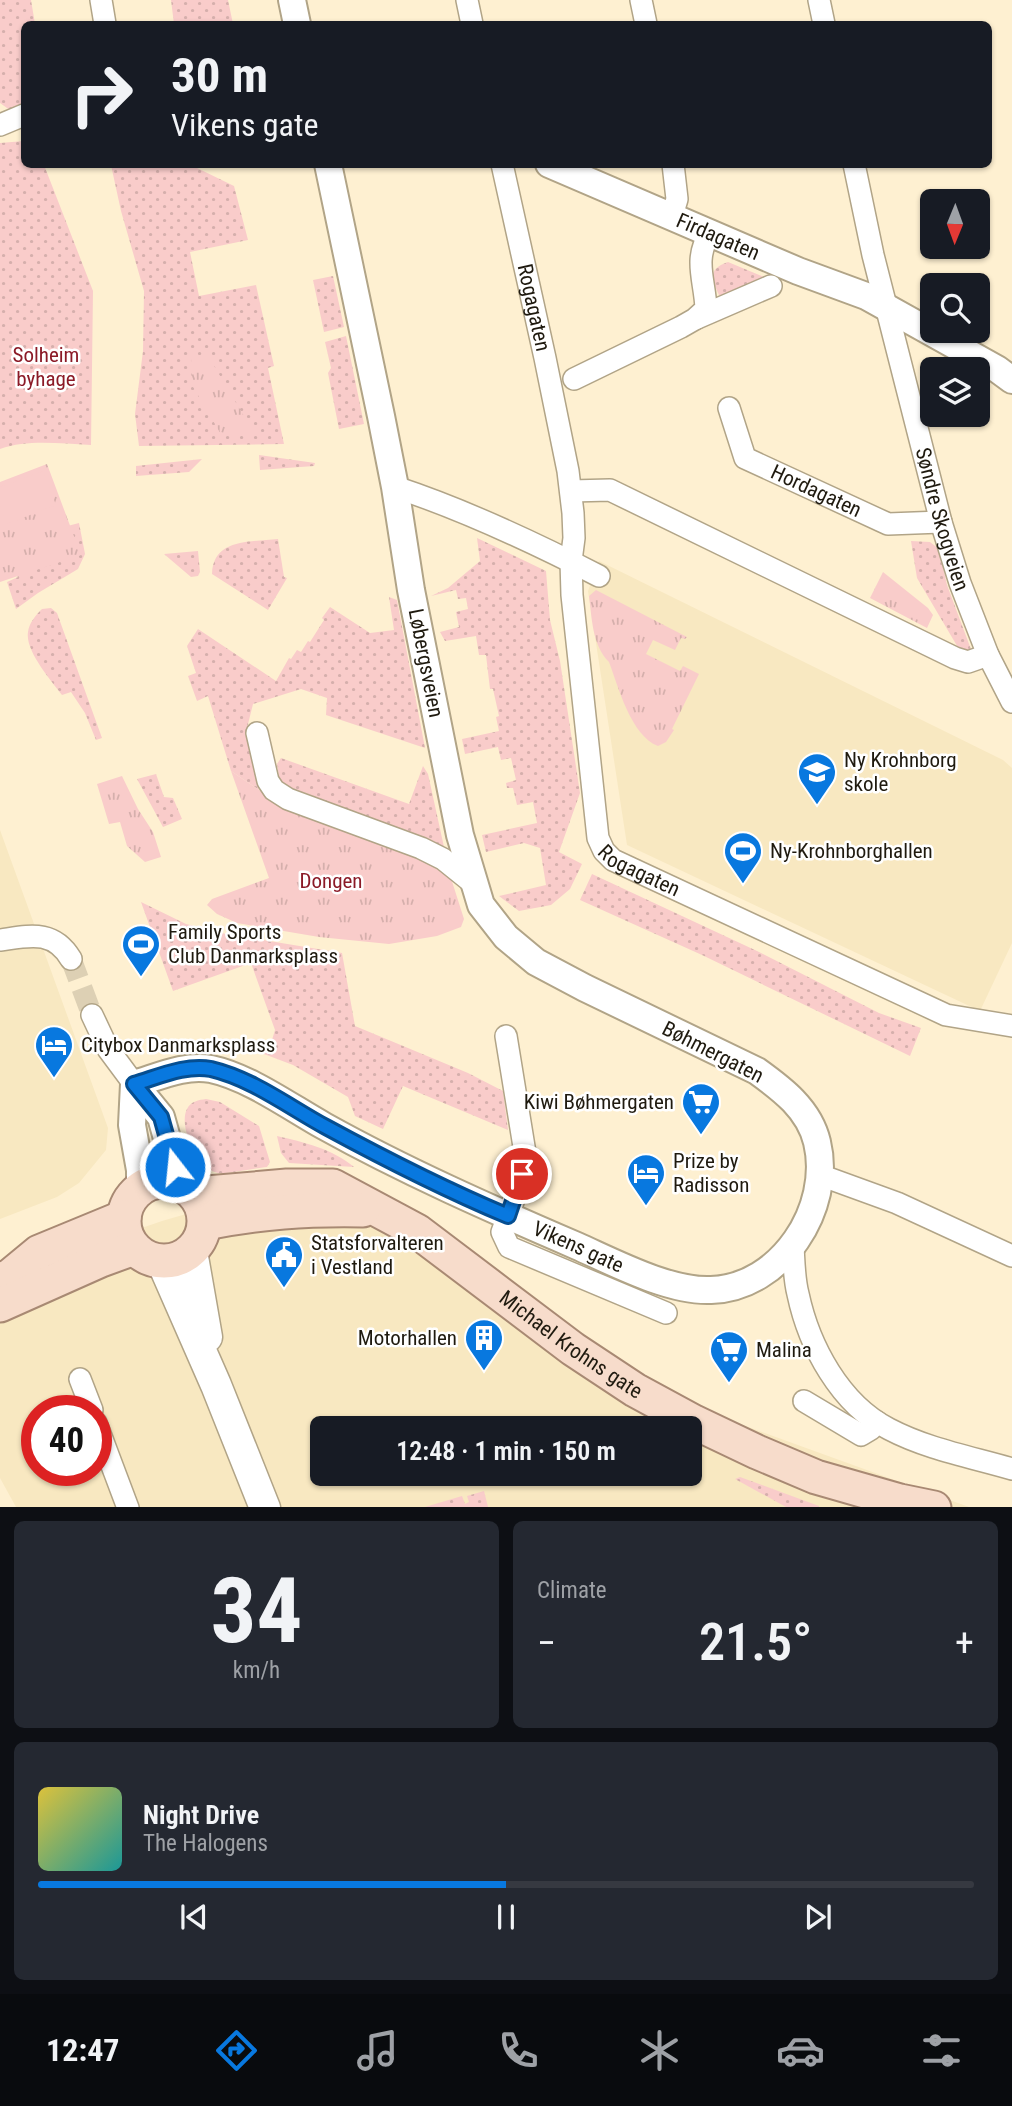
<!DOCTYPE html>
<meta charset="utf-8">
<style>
:root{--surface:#171b24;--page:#242831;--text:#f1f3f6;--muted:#9ea1a6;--line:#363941;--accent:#0878df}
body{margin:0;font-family:"Roboto Condensed",sans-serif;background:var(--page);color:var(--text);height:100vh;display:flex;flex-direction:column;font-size:26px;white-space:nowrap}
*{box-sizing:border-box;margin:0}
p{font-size:23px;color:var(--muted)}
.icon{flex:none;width:38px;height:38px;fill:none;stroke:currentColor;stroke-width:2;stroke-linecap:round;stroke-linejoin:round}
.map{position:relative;height:1507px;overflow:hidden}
.side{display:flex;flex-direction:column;gap:14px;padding:14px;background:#0d0f14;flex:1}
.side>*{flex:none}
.guide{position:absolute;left:21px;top:21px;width:971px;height:147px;border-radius:10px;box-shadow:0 2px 5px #0004;background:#171b24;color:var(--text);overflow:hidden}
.needle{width:46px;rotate:181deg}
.fabs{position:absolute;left:920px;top:189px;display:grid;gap:14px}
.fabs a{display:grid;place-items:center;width:70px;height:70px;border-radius:10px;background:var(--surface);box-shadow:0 2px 5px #0004;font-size:35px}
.speed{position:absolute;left:21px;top:1395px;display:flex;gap:14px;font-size:35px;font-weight:700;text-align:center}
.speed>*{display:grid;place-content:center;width:91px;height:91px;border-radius:50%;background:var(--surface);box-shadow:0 2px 5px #0004;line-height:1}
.speed .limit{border:10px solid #d22;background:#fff;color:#111}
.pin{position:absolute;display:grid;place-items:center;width:60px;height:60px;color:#fff;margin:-30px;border:4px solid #fff;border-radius:50%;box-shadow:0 2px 7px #0007}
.me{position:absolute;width:77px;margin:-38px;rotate:344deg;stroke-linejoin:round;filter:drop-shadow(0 0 5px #0008)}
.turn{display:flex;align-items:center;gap:24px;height:147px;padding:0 35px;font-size:32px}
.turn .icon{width:91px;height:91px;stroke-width:2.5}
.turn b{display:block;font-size:49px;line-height:60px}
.big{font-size:52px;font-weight:600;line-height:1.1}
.side .card{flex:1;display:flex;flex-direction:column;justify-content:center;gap:10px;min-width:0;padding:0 24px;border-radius:10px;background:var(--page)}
.side .dial{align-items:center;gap:0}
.dial b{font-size:91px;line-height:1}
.song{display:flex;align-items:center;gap:21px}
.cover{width:84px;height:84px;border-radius:10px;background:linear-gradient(135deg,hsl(50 70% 55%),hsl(180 70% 35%))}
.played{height:7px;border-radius:4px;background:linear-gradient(90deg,var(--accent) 50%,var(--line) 50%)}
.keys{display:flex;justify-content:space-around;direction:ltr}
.heat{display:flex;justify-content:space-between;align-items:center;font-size:38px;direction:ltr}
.side .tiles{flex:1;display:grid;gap:14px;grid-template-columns:1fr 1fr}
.card:last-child{grid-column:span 2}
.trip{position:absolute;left:310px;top:1416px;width:392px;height:70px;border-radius:10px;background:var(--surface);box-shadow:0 2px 5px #0004;font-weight:600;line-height:70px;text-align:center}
.menu{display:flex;height:112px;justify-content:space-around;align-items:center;background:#090b0e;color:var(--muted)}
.menu .icon{width:49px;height:49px}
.menu .active{color:var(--accent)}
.menu b{font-size:32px;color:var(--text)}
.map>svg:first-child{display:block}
.built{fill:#f8e8c1;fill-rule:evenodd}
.grass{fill:url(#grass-dots)}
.park{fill:url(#park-tufts)}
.pitch{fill:#f9ccca}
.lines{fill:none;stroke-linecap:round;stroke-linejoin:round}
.minor-tunnel{stroke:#ddd0b4;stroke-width:21;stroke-dasharray:21 10;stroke-linecap:butt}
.minor-casing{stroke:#b1a487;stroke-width:24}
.tertiary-casing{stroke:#b1a487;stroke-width:30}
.secondary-casing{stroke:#b1a487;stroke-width:33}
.primary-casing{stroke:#a88973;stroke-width:37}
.minor{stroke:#fff;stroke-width:21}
.tertiary{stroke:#fff;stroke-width:26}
.secondary{stroke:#fff;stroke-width:30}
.primary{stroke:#f7dccb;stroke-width:33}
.route-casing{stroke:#054e91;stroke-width:18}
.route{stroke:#0878df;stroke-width:12}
.labels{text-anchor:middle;stroke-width:5;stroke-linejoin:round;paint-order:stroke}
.street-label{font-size:21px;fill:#1f1a0f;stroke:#fff}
.park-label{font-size:21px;fill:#8b1a27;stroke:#fff}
.poi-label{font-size:21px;fill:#1f1a0f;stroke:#fff;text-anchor:start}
</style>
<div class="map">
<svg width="1012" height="1508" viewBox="0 0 1012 1508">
<defs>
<pattern id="grass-dots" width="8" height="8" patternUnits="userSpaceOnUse" patternTransform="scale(1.75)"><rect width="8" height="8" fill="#f9ccca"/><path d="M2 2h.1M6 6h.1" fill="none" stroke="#d5afac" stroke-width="1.8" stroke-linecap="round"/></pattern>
<pattern id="park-tufts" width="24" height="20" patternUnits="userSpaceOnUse" patternTransform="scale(1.75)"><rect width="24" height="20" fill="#f9ccca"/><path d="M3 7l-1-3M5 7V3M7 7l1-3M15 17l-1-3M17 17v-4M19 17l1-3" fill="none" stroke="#d5afac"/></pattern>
</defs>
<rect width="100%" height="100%" fill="#fef0d1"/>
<path class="built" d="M 599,561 L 1003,760 L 1012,768 L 1012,943 L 980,1011 L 627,845 L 588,591 Z
M 0,830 L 108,1128 L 106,1150 L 79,1183 L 57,1197 L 0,1219 Z
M 336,1199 L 627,1383 L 969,1507 L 16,1507 L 0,1478 L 0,1277 L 162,1221 L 224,1203 ZM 37,1410 L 96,1410 L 96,1470 L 37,1470 ZM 322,1428 L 690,1428 L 690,1474 L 322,1474 Z"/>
<path class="grass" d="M 0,0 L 31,0 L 35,24 L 24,24 L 24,109 L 14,113 L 0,103 Z
M 171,0 L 228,0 L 233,24 L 174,24 Z
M 24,141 L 24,164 L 44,165 L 93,291 L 91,445 C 60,444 29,439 0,449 L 0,143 Z
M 111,165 L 167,165 L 197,168 L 234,186 L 248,240 L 190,252 L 199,296 L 256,285 L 274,366 L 268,368 L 284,444 L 139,446 L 135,414 L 143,351 L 144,291 L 121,211 Z
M 728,262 L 769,279 L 725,297 L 719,295 C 711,278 708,269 728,262 Z
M 333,276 L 344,327 L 324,332 L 313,280 Z
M 346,336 L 364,424 L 339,429 L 328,373 L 331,368 L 325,342 Z
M 259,455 L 315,463 L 314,466 L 260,470 Z
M 202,459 L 189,472 L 136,476 L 136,466 Z
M 79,523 L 85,554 L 78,569 L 38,593 L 16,609 L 7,582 L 18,577 L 0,556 L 56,529 Z
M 477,538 L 546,571 L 550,620 L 560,661 L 580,793 L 559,852 L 582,864 L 570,889 L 551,905 L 519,911 L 499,896 L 546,885 L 540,848 L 524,843 L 486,852 L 482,835 L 537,823 L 533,802 L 517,805 L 513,788 L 507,788 L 506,783 L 516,780 L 511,758 L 501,760 L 498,747 L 465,754 L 462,739 L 499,731 L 496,717 L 499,716 L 493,689 L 490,689 L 486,655 L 479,655 L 476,636 L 445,641 L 440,632 L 459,627 L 456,612 L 468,609 L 466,598 L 458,599 L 456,590 L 431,596 L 448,588 L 480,561 Z
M 278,539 L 284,577 L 287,578 L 268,610 L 212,574 C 213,538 251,542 278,539 Z
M 911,541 L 930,542 L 939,549 L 947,585 L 972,652 L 963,656 L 917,578 Z
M 198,551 L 200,572 L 198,576 L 191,577 L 164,554 Z
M 389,597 L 397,600 L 425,748 L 326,715 L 327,698 L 301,689 L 253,704 L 247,728 L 259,790 L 231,771 L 208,696 L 197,701 L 188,676 L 196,673 L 187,646 L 198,629 L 276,681 L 289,658 L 291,659 L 297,650 L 301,652 L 308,641 L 310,642 L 324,620 L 322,618 L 330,607 L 370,633 L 394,630 Z
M 51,608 L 57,613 L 102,738 L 96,740 L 85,713 L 71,692 L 62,695 C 51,680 25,651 28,632 C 29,623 36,615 42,609 Z
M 281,758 L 409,804 L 423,766 L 428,774 L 444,847 L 303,792 L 293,793 L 280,783 L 277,764 Z
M 156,774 L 164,797 L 173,798 L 182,819 L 163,827 L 137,779 Z
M 592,874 L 757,951 L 879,1013 L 921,1028 L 910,1056 L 702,955 L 580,900 Z
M 141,902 L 186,924 L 226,934 L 342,953 L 355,1026 L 468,1073 L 503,1091 L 508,1130 L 403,1086 L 383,1129 L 355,1116 L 348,1097 L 293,1065 L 251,1049 L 272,1040 L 275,1030 L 251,963 L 173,991 Z
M 206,1099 L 220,1102 L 259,1126 L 270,1162 L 267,1167 C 256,1168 228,1174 218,1173 C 197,1169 178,1126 187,1109 C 191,1101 199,1100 206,1099 Z
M 277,1136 C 303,1142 333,1149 354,1167 L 289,1163 L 281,1153 Z
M 740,1477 L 819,1506 L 819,1507 L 786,1507 L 735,1479 Z
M 484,1491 L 488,1507 L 425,1507 L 462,1496 L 465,1504 L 469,1502 L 467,1496 Z"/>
<path class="park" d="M 207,354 L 254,433 L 222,436 L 192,385 L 191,357 Z
M 47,464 L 81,555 L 0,582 L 0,482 Z
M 883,572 L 928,608 L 933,615 L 927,628 L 870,598 Z
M 596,590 L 687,637 L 685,639 L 681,638 L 675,650 L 653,640 L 646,654 L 680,671 L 683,666 L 699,674 L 672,729 L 674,730 L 666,742 L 658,746 C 631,736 618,686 609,662 C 592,645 592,618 589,596 Z
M 231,771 L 259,790 L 404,849 L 449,872 L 464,919 L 461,927 L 437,936 L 389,944 L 319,937 L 237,923 L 217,914 L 207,905 L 212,899 L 269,878 Z
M 122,776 L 138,809 L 153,832 L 161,857 L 145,862 L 127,846 L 120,822 L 109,824 L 97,784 Z"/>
<path class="pitch" d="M 43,471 L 56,505 L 7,524 L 0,506 L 0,487 Z"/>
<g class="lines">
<path class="minor-tunnel" d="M 71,959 L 92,1015"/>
<defs>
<g id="minor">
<path d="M 101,0 L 105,24"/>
<path d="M 467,0 L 472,24"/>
<path d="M 641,0 L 646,24"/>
<path d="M 819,0 L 824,24"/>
<path d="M 0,125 L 24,115"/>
<path id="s1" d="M 502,164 L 545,358 L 568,471 L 573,513 L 574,538 L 571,561 L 572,595 L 598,838 L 604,851 L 613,860 L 946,1015 L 1012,1026"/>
<path id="s2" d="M 854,164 L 873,255 L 941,522 L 960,583 L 988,655 L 1012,702"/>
<path d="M 672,216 L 677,199 L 673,164"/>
<path d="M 697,318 L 771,286"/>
<path d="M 574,379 L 681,327 L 695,319 L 706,309 C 705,280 693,260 710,233"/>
<path id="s3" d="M 729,408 L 745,458 L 888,524 L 941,522"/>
<path d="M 395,487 C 465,510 533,542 599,576"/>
<path d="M 571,491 L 610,490 L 955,658 L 968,662 L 988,655"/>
<path d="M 257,733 L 268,781 L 274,790 L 288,799 L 421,848 L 443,859 L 474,884"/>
<path d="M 0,940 C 29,936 53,929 71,959"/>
<path d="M 92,1015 L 108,1049 L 134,1084"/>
<path d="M 506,1036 L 526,1159 L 518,1188 L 502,1232 L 509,1247 L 666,1313"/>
<path d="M 820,1175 L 897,1203 L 1012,1256"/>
<path d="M 793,1246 C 794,1262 794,1279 798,1294 C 809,1346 840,1404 889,1429 C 927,1449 971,1457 1012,1469"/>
<path d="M 80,1379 L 92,1410"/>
<path d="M 804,1401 L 861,1435 L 871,1429 L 877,1422"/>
<path d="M 96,1423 L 128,1508"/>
</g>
<g id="tertiary">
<path d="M 292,0 L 297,24"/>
<path id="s4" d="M 549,164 L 798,271 L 866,296 L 997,369 L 1012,380"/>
<path id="s5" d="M 134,1084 C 158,1077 185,1064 211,1069 C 249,1077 290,1107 324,1126 C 405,1171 491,1209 577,1246 C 615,1263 670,1292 711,1290 C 781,1288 833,1208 817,1142 C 809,1109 782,1089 757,1071 L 585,988 L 536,962 L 506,937 L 481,905 L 460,835 L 411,590 L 395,487 L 381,416 L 328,164"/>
<path d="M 134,1084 L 161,1117 L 175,1167 L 183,1184"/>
<path d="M 134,1084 L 132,1125 L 140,1170 L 140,1188"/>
</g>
<path id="secondary" d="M 192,1251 L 207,1337
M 162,1262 L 216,1385 L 265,1508"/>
<g id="primary">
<circle cx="164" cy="1221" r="40"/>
<path id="s6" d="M 195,1194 L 287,1186 L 333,1186 L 417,1231 L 573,1349 L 635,1390 L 694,1422 L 757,1452 L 816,1477 L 900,1501 L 934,1508"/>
<path d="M 205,1223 C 260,1212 307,1209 363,1210"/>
<path d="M 0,1280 L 10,1276 L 39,1252 L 124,1217"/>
<path d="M 0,1305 L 101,1260 L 134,1248"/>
</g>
</defs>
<use href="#minor" class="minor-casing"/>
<use href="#tertiary" class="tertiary-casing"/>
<use href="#secondary" class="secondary-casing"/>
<use href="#primary" class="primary-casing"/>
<use href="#minor" class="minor"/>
<use href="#tertiary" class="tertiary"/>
<use href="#secondary" class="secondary"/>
<use href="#primary" class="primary"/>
</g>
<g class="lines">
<defs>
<path id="route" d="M 175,1167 L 161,1117 L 134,1084 C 158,1077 186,1064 211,1069 C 253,1079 289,1107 326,1127 C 385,1159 446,1190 508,1216 L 522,1174"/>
</defs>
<use href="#route" class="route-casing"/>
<use href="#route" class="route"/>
</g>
<defs>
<symbol id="school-pin" viewBox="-11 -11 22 30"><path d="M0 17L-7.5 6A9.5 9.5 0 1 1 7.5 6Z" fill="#0878df" stroke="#fff"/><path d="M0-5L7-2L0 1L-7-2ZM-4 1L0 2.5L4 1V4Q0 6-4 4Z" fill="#fff"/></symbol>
<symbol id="stadium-pin" viewBox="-11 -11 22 30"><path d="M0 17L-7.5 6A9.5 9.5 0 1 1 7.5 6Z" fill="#0878df" stroke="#fff"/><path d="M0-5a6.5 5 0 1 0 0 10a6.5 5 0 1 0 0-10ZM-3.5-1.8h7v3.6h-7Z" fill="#fff"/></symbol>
<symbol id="hotel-pin" viewBox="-11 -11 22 30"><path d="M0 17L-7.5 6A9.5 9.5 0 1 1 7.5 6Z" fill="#0878df" stroke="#fff"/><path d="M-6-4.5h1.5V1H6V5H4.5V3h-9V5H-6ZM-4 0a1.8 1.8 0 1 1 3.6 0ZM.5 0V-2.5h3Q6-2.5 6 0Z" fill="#fff"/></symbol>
<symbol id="supermarket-pin" viewBox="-11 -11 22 30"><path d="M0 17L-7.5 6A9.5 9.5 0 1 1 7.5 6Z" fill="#0878df" stroke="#fff"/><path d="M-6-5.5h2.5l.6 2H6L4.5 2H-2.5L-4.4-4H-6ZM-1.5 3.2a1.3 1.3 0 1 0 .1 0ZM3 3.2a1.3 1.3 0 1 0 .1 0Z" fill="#fff"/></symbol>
<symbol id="civic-pin" viewBox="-11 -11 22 30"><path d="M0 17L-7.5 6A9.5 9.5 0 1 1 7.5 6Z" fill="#0878df" stroke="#fff"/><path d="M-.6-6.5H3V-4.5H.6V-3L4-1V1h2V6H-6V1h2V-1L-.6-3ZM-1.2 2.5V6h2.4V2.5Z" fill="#fff"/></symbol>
<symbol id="building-pin" viewBox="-11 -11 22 30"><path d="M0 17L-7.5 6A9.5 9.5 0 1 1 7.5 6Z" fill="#0878df" stroke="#fff"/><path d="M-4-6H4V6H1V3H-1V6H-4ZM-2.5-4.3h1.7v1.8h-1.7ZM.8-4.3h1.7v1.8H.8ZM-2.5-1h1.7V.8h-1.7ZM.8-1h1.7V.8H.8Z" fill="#fff"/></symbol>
</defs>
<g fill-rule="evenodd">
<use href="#school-pin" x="795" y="750" width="44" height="60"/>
<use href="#stadium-pin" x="721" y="829" width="44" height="60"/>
<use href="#stadium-pin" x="119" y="922" width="44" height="60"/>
<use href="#hotel-pin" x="32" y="1023" width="44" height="60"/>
<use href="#supermarket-pin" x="679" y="1080" width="44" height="60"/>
<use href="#hotel-pin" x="624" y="1151" width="44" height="60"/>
<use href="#civic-pin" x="262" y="1233" width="44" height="60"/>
<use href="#building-pin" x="462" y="1316" width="44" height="60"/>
<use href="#supermarket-pin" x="707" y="1328" width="44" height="60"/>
</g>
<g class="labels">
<g class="street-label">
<text dy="7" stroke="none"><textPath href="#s4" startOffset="184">Firdagaten</textPath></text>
<text dy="7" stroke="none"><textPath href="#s1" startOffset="147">Rogagaten</textPath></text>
<text dy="7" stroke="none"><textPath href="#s3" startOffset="131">Hordagaten</textPath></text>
<text dy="7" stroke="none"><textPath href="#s2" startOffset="366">Søndre Skogveien</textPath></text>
<text transform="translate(426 663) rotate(79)" y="7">Løbergsveien</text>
<text dy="7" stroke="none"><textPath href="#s1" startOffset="738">Rogagaten</textPath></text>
<text transform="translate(713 1052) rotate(27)" y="7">Bøhmergaten</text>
<text dy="7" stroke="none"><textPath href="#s5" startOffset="488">Vikens gate</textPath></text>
<text dy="7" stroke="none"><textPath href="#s6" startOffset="425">Michael Krohns gate</textPath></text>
</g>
<g class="park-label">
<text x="46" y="362">Solheim<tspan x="46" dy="24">byhage</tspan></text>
<text x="331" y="888">Dongen</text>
</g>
<g class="poi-label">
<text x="844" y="767">Ny Krohnborg<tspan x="844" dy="24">skole</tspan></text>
<text x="770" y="858">Ny-Krohnborghallen</text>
<text x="168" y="939">Family Sports<tspan x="168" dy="24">Club Danmarksplass</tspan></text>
<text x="81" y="1052">Citybox Danmarksplass</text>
<text x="674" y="1109" text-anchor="end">Kiwi Bøhmergaten</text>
<text x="673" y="1168">Prize by<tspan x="673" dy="24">Radisson</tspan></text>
<text x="311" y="1250">Statsforvalteren<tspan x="311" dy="24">i Vestland</tspan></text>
<text x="457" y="1345" text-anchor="end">Motorhallen</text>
<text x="756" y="1357">Malina</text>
</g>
</g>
</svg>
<div class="fabs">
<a><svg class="needle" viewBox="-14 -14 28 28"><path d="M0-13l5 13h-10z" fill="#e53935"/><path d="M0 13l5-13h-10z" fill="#9ea1a6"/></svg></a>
<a><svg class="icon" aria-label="search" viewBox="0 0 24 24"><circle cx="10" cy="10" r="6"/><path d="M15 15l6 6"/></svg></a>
<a><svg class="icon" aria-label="layers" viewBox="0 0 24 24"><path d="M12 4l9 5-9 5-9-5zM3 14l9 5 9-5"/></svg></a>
</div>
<div class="speed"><div class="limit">40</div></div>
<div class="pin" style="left:522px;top:1174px;background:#d93025"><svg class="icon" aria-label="arrive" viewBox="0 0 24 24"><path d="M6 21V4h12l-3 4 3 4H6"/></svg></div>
<svg class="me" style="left:175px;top:1167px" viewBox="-20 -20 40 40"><circle r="17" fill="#0878df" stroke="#fff" stroke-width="3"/><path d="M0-11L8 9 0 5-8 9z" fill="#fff"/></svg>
<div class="trip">12:48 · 1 min · 150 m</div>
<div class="guide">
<div class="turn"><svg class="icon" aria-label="right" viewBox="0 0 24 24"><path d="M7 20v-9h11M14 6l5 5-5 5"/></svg><div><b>30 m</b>Vikens gate</div></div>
</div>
</div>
<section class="side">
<div class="tiles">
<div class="card dial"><b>34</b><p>km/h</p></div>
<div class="card"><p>Climate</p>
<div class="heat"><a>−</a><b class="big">21.5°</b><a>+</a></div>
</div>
<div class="card">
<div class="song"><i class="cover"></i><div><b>Night Drive</b><p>The Halogens</p></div></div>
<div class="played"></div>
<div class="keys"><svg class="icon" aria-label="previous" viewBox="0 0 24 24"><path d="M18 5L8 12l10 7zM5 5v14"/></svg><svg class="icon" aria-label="pause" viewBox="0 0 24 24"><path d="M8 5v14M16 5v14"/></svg><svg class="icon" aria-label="next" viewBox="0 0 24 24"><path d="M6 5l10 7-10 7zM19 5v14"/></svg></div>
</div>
</div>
</section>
<nav class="menu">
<b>12:47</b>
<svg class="icon active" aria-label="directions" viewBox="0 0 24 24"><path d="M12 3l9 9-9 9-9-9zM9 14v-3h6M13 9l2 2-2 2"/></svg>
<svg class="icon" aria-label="music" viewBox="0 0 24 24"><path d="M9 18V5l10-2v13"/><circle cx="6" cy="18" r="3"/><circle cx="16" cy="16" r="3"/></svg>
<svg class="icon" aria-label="phone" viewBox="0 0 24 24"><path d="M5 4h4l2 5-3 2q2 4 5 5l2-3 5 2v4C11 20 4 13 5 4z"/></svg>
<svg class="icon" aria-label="climate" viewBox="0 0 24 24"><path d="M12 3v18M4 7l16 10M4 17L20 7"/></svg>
<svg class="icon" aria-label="car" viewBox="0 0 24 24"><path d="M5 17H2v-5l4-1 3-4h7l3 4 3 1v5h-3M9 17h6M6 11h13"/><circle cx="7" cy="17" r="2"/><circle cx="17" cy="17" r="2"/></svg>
<svg class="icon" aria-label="filters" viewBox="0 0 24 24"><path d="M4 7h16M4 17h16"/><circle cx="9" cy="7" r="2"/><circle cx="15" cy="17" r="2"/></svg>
</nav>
